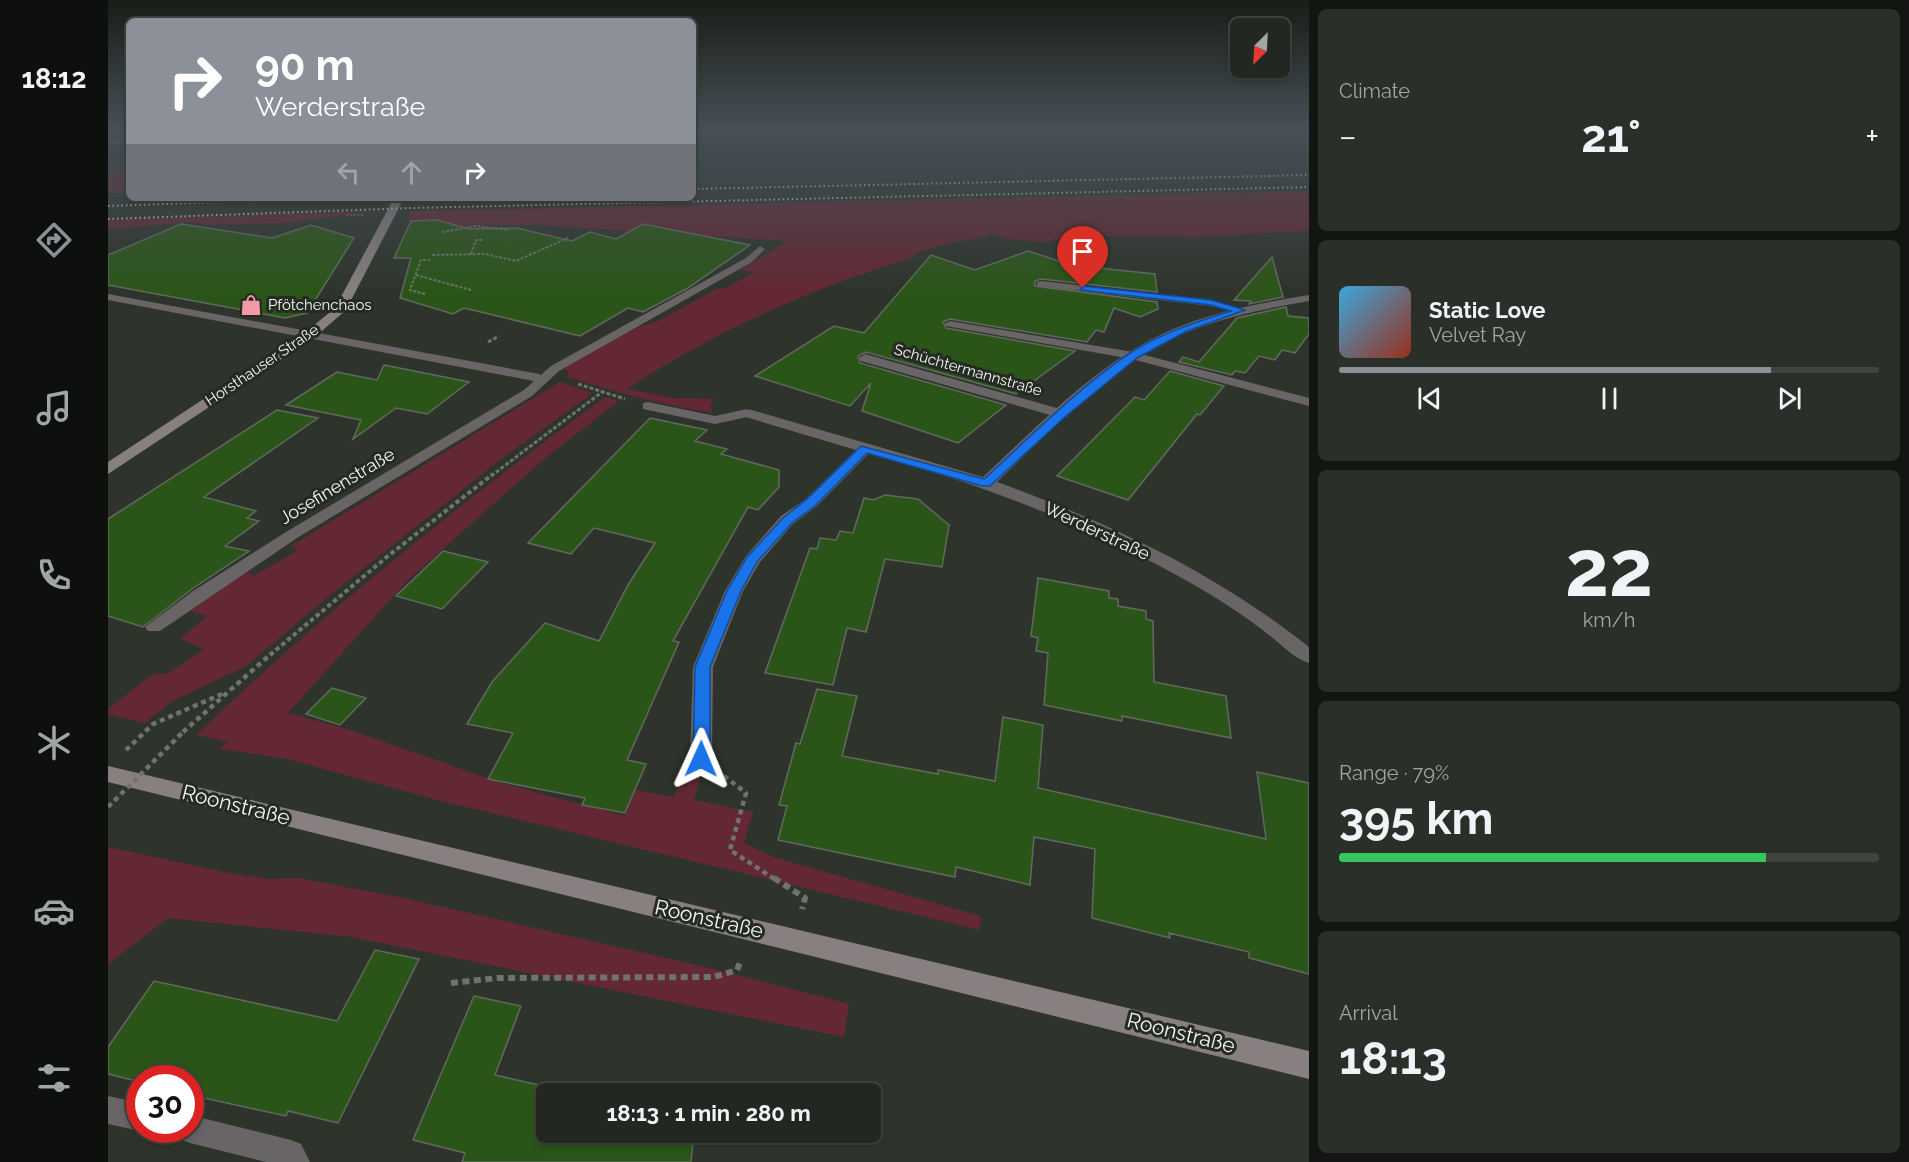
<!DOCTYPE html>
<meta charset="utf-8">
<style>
:root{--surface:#222721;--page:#2a2f2a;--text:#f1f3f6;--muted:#a2a5a5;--line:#3f443f;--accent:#8c9099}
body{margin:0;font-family:Raleway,sans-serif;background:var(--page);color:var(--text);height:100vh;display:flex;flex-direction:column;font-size:22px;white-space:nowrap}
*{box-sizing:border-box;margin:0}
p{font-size:20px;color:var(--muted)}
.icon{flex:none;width:33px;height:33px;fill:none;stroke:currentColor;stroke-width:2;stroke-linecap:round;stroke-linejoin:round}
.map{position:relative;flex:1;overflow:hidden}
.panel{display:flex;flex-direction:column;gap:9px;padding:9px;background:#131512;width:600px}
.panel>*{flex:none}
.banner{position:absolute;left:18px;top:18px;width:570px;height:183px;border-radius:9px;box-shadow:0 3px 9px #0003,0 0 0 2px var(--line);background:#8c9099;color:#fff;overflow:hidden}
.needle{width:39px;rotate:204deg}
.fabs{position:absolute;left:1122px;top:18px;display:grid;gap:12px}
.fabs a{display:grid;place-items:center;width:60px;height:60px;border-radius:9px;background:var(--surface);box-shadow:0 3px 9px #0003,0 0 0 2px var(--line);font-size:30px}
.speed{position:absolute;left:18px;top:1065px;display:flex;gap:12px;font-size:30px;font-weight:700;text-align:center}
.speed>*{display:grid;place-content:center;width:78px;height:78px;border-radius:50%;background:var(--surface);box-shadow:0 3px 9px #0003,0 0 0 2px var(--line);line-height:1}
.speed .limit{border:9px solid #d22;background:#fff;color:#111}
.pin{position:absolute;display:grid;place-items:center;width:51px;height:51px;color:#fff;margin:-62px -26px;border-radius:50% 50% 50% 0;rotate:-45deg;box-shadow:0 0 6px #0007}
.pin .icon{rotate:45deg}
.me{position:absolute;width:66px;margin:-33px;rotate:1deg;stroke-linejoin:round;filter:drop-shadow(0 0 4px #0008)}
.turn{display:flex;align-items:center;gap:21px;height:126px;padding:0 30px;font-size:27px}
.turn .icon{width:78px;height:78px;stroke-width:2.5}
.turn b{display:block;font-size:42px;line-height:51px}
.lanes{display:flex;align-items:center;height:57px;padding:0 30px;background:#0003;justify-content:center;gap:30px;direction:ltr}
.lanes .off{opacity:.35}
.big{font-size:45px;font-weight:700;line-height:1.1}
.panel .card{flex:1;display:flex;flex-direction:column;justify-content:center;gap:9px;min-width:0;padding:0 21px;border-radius:9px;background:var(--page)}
.panel .dial{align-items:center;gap:0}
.dial b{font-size:78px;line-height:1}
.song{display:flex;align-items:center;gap:18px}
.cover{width:72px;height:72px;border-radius:9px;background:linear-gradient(135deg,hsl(200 70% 55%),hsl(10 70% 35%))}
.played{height:6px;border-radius:3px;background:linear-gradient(90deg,var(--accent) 80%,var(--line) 80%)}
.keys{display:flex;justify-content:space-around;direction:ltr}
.heat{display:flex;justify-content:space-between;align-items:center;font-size:33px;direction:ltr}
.charge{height:9px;border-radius:4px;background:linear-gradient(90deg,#34c759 79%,var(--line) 0)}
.trip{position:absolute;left:428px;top:1083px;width:345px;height:60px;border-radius:9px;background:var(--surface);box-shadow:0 3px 9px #0003,0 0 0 2px var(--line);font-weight:700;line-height:60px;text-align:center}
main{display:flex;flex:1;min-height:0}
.tabs{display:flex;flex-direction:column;width:108px;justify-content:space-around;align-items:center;background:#0e100d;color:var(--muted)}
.tabs .icon{width:42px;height:42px}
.tabs .active{color:var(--accent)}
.tabs b{font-size:27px;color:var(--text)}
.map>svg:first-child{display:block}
.green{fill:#632833}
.building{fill:#2b5518;stroke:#626960;stroke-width:1.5}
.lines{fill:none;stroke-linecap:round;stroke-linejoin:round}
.path-far5{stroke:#6e736c;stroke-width:1.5;stroke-dasharray:2 1.5;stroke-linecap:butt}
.path-far4{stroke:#6e736c;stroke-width:2;stroke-dasharray:3 1.5;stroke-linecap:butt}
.path-far3{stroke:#6e736c;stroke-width:3;stroke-dasharray:4 2;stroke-linecap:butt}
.path-far2{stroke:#6e736c;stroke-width:4;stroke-dasharray:4.5 3;stroke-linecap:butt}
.path-far1{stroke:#6e736c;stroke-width:4.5;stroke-dasharray:5 4;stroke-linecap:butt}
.path{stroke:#6e736c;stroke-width:6;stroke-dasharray:7 4.5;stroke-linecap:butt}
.lane{fill:#696465;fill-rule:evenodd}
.street{fill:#696465;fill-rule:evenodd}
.secondary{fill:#888080;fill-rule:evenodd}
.rail{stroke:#d0d4ce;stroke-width:2;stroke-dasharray:1.5 3;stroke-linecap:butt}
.path-bridge{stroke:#6e736c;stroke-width:4.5;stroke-dasharray:5 4;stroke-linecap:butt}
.route{fill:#1a73e8;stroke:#114b97;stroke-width:1.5}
.labels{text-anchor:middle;stroke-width:6;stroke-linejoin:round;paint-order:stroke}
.far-poi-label{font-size:15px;fill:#f2f5f0;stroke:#252a23;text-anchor:start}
.far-street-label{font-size:15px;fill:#f2f5f0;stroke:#252a23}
.street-label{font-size:18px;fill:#f2f5f0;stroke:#252a23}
.near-street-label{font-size:21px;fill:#f2f5f0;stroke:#252a23}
</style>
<main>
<nav class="tabs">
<b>18:12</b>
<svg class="icon active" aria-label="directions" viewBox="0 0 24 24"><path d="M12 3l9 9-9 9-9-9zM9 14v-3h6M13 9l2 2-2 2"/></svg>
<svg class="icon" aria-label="music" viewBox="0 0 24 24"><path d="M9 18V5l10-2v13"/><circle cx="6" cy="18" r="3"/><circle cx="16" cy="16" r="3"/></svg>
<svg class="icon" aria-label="phone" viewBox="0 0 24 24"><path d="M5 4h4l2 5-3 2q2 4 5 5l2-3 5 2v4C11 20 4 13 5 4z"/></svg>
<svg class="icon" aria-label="climate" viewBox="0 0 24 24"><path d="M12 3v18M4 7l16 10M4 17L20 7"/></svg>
<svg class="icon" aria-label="car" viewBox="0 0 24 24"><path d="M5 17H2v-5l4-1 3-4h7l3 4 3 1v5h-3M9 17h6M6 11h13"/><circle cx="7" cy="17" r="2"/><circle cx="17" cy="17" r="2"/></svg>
<svg class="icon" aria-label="filters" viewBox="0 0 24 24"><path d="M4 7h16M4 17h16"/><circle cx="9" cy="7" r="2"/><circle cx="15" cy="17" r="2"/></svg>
</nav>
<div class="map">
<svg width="1201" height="1162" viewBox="0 0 1201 1162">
<rect width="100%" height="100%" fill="#2e342c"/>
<path class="green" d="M 737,130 L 1005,130 L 585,141 L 585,136 Z
M 0,170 L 21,170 L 21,193 L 0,193 Z
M 1201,191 L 1201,229 L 1196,231 L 1091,237 L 996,236 L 933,242 L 900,239 L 886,234 L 830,246 L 806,254 L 807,257 C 704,288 609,330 519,389 L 566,398 L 606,399 L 602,407 L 605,413 C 555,405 507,392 459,377 L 461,372 L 456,368 L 528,328 L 548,322 L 608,289 L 618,288 L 646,272 L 631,270 L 680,241 L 427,225 L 343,226 L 322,220 L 299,221 L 303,211 Z
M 265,211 L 179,223 L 101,225 L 84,222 L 0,229 L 0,220 Z
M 452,382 L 485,393 L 392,460 L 221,596 L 137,667 L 64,701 L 37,723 L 0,714 L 0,709 L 45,674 L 61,673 L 96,649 L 72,639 L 99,616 L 82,611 L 138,571 L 146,576 L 190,550 L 183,546 Z
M 497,397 L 511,401 L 435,460 L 299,581 L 180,713 L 239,729 L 393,783 L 517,816 L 528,790 L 566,797 L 576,772 L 593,776 L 586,800 L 645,812 L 636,843 L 668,858 L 873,916 L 872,930 L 329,800 L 179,759 L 112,749 L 119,742 L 88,735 C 216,612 355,501 497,397 Z
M 0,847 L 121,873 L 160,879 L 190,878 L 296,898 L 619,972 L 741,1004 L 736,1037 L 244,937 L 60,918 L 0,964 Z"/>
<path class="building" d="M 329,220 L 361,229 L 409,228 L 464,241 L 482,232 L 508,239 L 535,224 L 642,245 L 580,288 L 535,312 L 520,308 L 472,336 L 356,308 L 345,314 L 292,298 L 303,258 L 286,258 L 303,221 Z
M 73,224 L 164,238 L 203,225 L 246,238 L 199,313 L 177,318 L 0,285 L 0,255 Z
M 920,251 L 963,265 L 1047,274 L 1049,292 L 933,279 L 927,281 L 927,286 L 1049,302 L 1050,309 L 1032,317 L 1006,308 L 996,332 L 988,330 L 979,342 L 842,319 L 835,322 L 838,328 L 967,351 L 908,394 L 758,352 L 750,356 L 752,363 L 898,405 L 850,443 L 754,411 L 763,383 L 742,406 L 647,376 L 726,326 L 756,333 L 823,255 L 867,270 Z
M 1164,257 L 1175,297 L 1141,304 L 1143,301 L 1126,300 Z
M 1178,307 L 1180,316 L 1201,318 L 1201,334 L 1187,353 L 1174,350 L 1167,360 L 1151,356 L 1137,373 L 1127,371 L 1124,375 L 1071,362 L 1075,357 L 1091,362 L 1129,318 Z
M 276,365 L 361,382 L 319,414 L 288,408 L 245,439 L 253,420 L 178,405 L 229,372 L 269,380 Z
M 1062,371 L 1116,386 L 1092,415 L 1089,414 L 1020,500 L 949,476 L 1027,397 L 1036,400 Z
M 169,410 L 210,418 L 96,497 L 148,511 L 139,518 L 151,521 L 117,546 L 141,551 L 84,589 L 35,627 L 0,616 L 0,519 Z
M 542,418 L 599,430 L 587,441 L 619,449 L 613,454 L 671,470 L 671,487 L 650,510 L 640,507 L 565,641 L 571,642 L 519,760 L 538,764 L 517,813 L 474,805 L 477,798 L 380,779 L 405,733 L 359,724 L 384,682 L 437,623 L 491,641 L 520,585 L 547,543 L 486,528 L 463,554 L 420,543 Z
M 777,495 L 810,499 L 841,525 L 834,567 L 777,559 L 758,632 L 739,628 L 725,685 L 657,673 L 702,548 L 709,549 L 712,538 L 728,540 L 732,531 L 745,533 L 756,498 L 765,500 Z
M 335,551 L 380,562 L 334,609 L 288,596 Z
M 930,578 L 1001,591 L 1001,598 L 1010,599 L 1010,606 L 1038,611 L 1038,619 L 1045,621 L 1046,682 L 1118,696 L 1123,738 L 1014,716 L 1014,721 L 936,705 L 940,653 L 928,651 L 930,638 L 923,636 Z
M 224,688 L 258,698 L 232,725 L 198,714 Z
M 709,689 L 749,696 L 734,756 L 830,774 L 830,770 L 887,781 L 895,717 L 935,725 L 930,788 L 1158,839 L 1149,772 L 1201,783 L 1201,974 L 1141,958 L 1141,952 L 1061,933 L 1062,938 L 984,918 L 987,849 L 926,837 L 922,885 L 848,867 L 847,877 L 670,840 L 679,806 L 671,805 L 688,743 L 692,744 Z
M 267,950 L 311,959 L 230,1123 L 180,1111 L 178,1116 L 82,1095 L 82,1078 L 32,1078 L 32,1082 L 0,1074 L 0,1047 L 46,981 L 229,1021 Z
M 366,996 L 413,1006 L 387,1075 L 471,1094 L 438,1094 L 438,1132 L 586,1132 L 583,1162 L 354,1162 L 357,1153 L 305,1140 Z"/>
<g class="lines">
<path class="path-far5" d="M 239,215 L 255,215"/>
<path class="path-far4" d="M 334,232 L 368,226 L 402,230
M 363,254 L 368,240 L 374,240
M 324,255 L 377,254 L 408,261 L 460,238
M 308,275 L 363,290
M 317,294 L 302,290 L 313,260 L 322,260"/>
<path class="path-far3" d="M 380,342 L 391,336
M 470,384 L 517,399
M 383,476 L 494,392"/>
<path class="path-far2" d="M 162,655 L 280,556 L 385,474"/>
<path class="path-far1" d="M 75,732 L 164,653
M 18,750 L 45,724 L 114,694
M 616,776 L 638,793 L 622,850 L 668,880"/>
<path class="path" d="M 666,878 L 697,898 L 694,909
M 343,983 L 390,978 L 606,977 L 629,970 L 633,960"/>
<path class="lane" d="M 0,140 L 21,140 L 21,144 L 0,144 Z
M 652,246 L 657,249 L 644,262 L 451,371 L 424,396 L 189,538 L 52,631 L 40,631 L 37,627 L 85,591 L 178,532 L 416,390 L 443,366 L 638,258 Z
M 933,281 L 1103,300 L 1138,310 L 1133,313 L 1103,306 L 929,286 L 929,282 Z
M 842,321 L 1025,352 L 1201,398 L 1201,406 L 1024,359 L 838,326 L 836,324 Z
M 757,354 L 959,411 L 961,414 L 959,417 L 949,417 L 753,361 L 751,358 Z
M 540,402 L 607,416 L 639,409 L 646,413 L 644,416 L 607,424 L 535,409 L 535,403 Z
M 0,1096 L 32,1103 L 32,1130 L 35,1130 L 32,1131 L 0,1124 Z
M 82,1115 L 183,1140 L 193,1144 L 202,1162 L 158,1162 L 82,1143 L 72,1139 L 68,1130 L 82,1130 Z"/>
<path class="street" d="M 0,294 L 431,374 L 438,378 L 431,382 L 0,300 Z
M 1201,295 L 1201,301 C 1150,310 1099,320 1053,344 C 989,378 940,433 889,482 C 1000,522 1108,573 1201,647 L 1201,663 C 1186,659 1173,644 1161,635 C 1136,615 1109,598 1081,582 C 980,525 873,484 761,453 L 710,505 L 685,524 L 652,562 L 635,591 L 605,667 L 604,759 L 601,765 L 593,767 L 585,765 L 582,759 L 585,667 L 617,591 L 638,556 L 673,516 L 698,499 L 748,450 L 634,416 L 634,410 L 644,410 L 875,477 C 928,428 979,374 1042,340 C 1091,314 1147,304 1201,295 Z"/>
<path class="secondary" d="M 286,198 L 296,198 L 238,310 L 207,337 L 0,474 L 0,462 L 199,331 L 227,308 Z
M 0,766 L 1201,1051 L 1201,1079 L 0,782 Z"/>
<path class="rail" d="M 585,189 L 1201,175
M 0,206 L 227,198
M 0,219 L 304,208 L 1201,187"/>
<path class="path-bridge" d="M 0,807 L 75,732"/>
</g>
<linearGradient id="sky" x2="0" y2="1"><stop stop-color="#191d18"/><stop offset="0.44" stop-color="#465056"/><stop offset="1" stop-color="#465056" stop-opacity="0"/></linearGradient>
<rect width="1201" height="293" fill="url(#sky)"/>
<path class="route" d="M 975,286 L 1103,300 L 1137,310 L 1079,331 L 1029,358 L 958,416 L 882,486 L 874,486 L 759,453 L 708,505 L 684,523 L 649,562 L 633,591 L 602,667 L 602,759 L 599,763 L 587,763 L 585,759 L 587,667 L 619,591 L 639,557 L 675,518 L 699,499 L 753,446 L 876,479 C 921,438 972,386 1022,353 C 1053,333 1088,322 1123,311 L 1103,305 L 972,290 Z"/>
<defs>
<symbol id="shop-bare" viewBox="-9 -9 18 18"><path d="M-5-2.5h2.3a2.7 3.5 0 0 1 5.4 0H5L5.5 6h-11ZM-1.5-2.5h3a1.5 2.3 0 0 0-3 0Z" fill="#f49aa6" stroke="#252a23" stroke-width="2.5" paint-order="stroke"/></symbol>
</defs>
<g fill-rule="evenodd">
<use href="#shop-bare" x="128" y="290" width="30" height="30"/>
</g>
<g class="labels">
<g class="far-poi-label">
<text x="160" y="310">Pfötchenchaos</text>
</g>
<g class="far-street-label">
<text transform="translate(154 365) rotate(-34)" y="5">Horsthauser Straße</text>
<text transform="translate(860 370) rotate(16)" y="5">Schüchtermannstraße</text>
</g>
<g class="street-label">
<text transform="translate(229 486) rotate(-31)" y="6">Josefinenstraße</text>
<text transform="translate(989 531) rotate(25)" y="6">Werderstraße</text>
</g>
<g class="near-street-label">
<text transform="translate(128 805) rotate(14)" y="7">Roonstraße</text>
<text transform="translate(601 919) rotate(13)" y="7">Roonstraße</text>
<text transform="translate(1073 1033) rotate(14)" y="7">Roonstraße</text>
</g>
</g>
</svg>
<div class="fabs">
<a><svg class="needle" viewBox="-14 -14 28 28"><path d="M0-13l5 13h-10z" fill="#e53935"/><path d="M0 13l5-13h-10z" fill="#a2a5a5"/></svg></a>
</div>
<div class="speed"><div class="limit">30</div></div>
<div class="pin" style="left:975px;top:288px;background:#d93025"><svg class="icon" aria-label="arrive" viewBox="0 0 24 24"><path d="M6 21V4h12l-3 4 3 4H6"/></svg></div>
<svg class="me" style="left:593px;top:759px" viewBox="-20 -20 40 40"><path d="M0-17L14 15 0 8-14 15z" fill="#1a73e8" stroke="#fff" stroke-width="4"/></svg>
<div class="trip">18:13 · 1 min · 280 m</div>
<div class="banner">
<div class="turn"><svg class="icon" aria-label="right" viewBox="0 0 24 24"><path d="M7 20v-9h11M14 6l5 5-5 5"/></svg><div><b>90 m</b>Werderstraße</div></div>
<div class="lanes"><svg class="icon off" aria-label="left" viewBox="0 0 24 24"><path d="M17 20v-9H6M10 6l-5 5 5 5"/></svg><svg class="icon off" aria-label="ahead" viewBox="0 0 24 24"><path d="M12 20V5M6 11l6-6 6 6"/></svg><svg class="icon" aria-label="right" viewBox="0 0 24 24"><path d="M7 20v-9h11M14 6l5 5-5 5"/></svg></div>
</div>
</div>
<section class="panel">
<div class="card"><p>Climate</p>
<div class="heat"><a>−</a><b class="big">21°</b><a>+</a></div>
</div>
<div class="card">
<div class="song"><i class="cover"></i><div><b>Static Love</b><p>Velvet Ray</p></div></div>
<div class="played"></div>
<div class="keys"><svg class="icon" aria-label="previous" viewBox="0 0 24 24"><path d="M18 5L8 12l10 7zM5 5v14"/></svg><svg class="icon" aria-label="pause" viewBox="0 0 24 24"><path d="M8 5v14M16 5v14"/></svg><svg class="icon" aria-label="next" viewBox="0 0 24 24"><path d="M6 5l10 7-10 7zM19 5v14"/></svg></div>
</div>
<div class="card dial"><b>22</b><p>km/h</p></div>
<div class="card"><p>Range · 79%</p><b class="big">395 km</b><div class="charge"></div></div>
<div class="card"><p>Arrival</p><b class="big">18:13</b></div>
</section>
</main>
